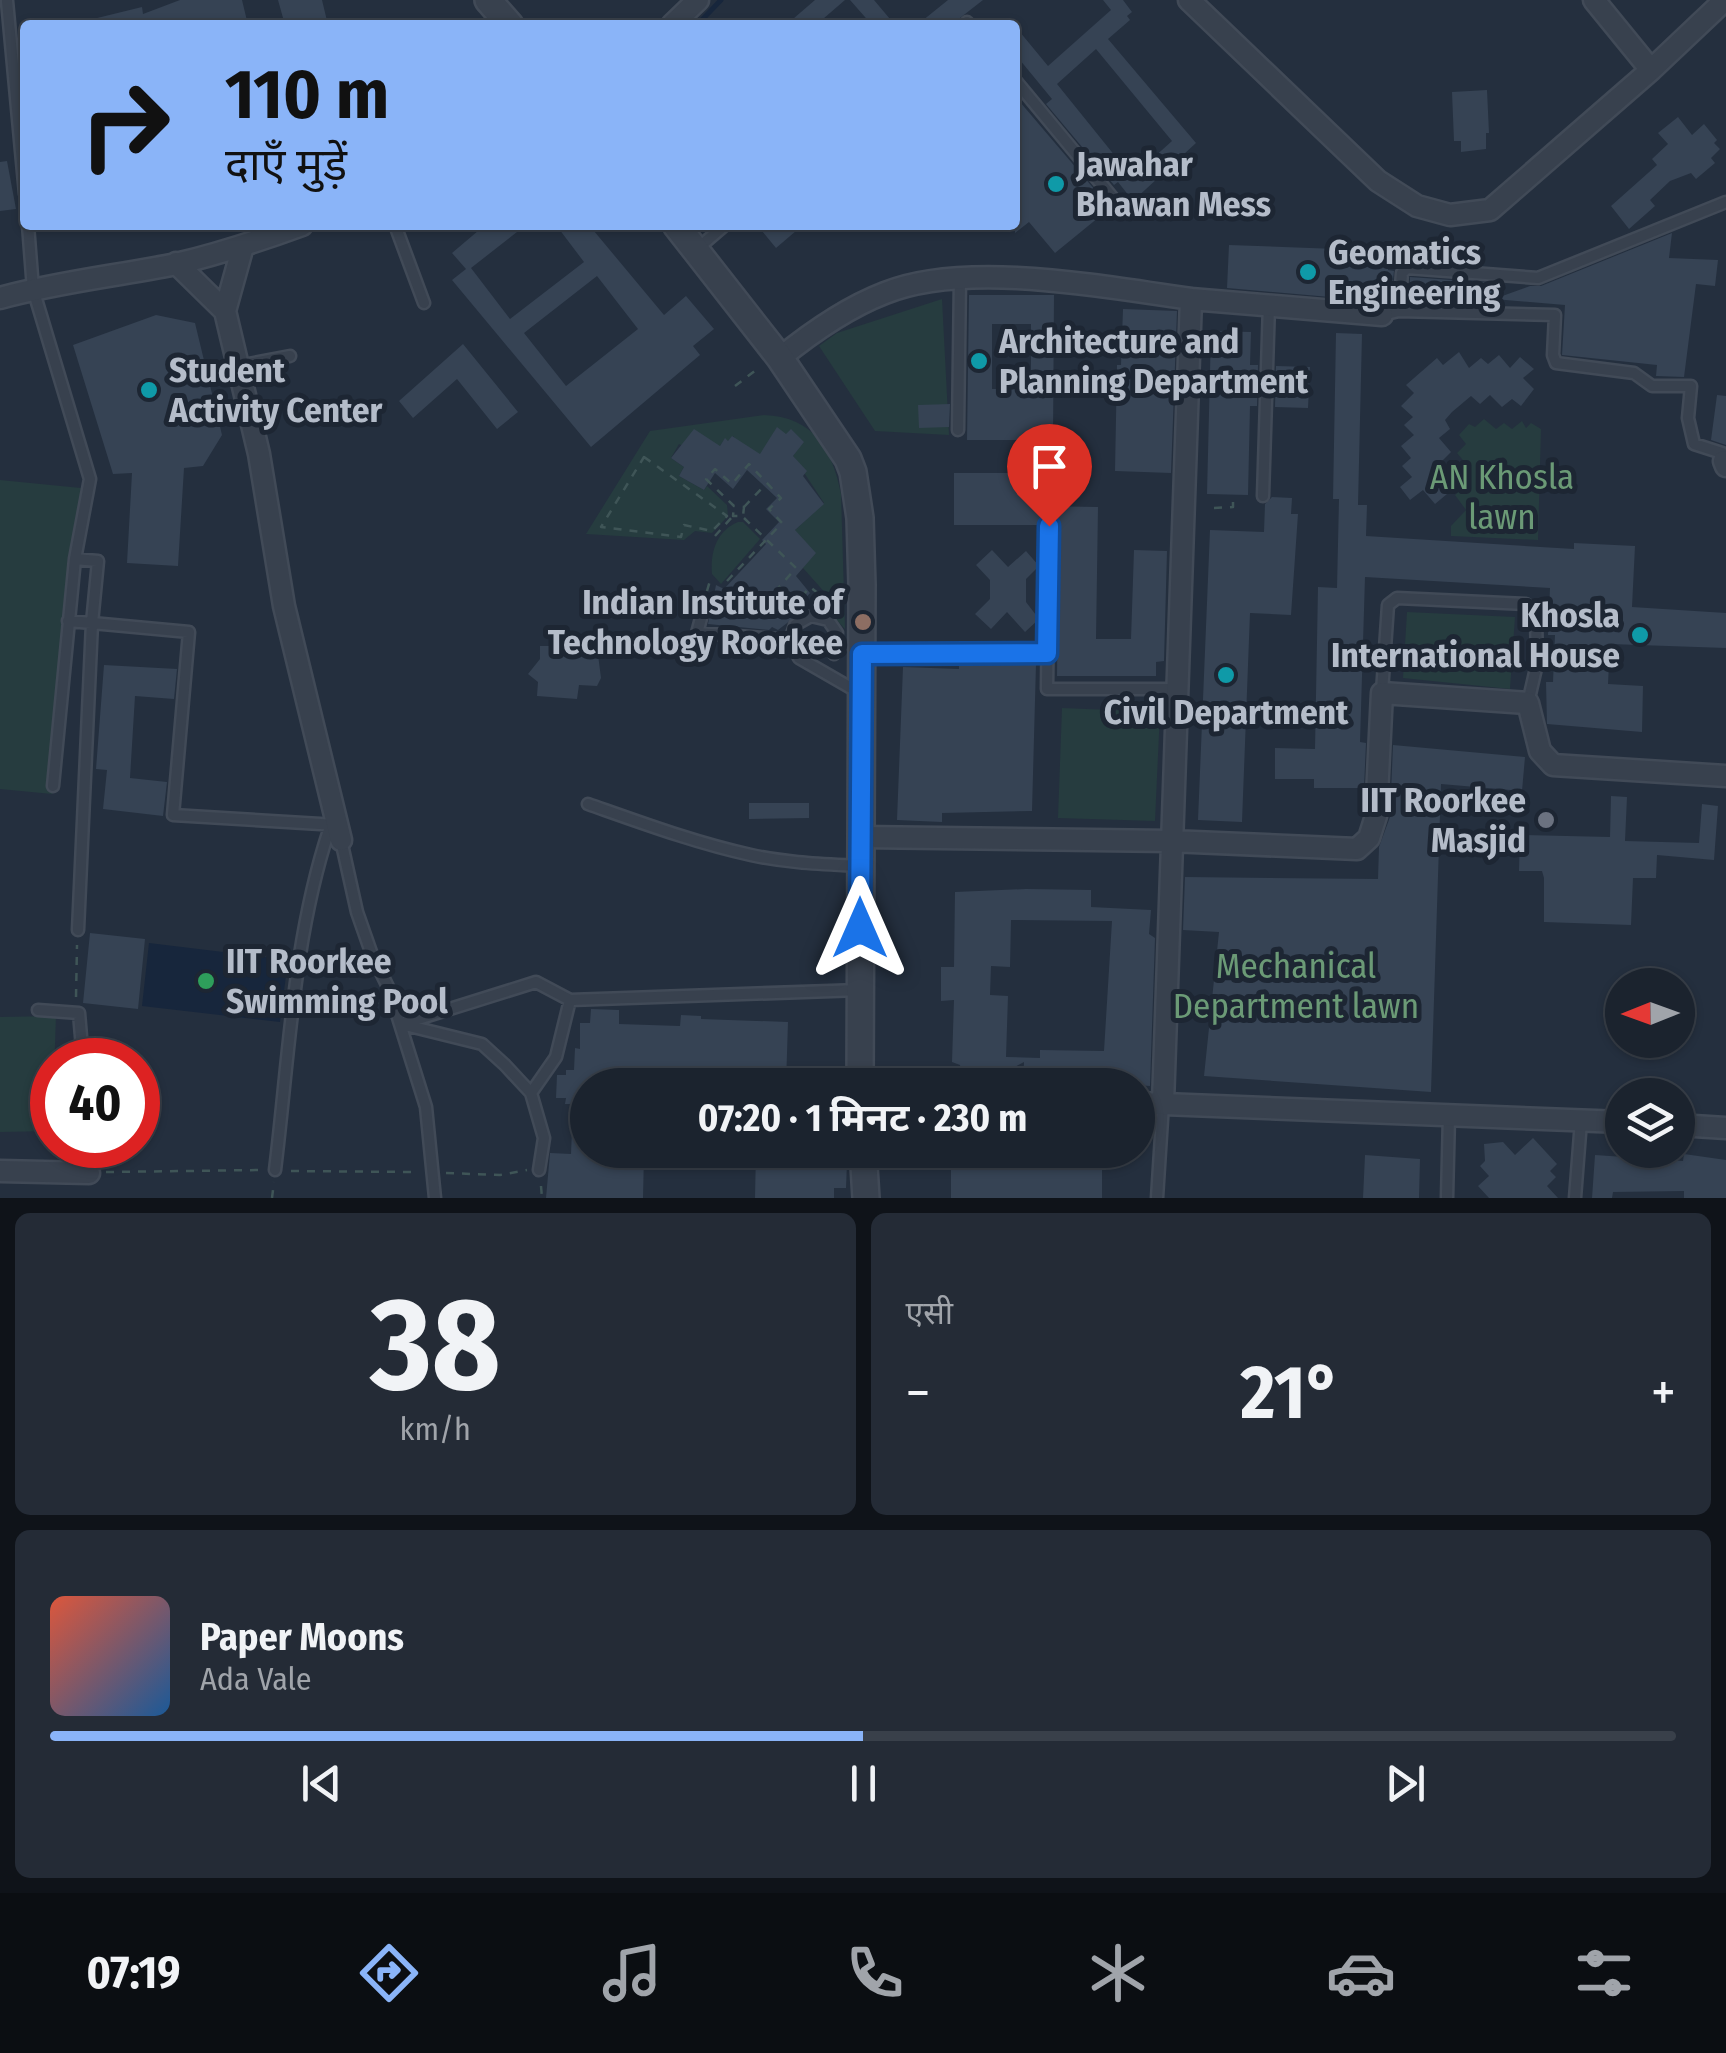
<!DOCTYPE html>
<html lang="hi">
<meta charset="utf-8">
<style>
:root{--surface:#1b232e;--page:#242b36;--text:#f1f3f6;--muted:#a0a4aa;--line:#39404a;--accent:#8ab4f8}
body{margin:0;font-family:"Fira Sans Condensed","Noto Sans Devanagari",sans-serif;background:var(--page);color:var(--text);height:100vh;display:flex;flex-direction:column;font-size:38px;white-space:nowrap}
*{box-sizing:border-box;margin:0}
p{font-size:32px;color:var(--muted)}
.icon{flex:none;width:55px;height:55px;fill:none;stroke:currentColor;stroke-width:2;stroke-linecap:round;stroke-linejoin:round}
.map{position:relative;height:1198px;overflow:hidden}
.side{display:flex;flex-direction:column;gap:15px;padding:15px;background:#0f1319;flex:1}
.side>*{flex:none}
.hud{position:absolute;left:20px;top:20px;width:1000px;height:210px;border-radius:10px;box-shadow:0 2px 8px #0004,0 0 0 2px var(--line);background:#8ab4f8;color:#111;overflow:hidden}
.needle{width:65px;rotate:269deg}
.fabs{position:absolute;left:1605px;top:968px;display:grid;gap:20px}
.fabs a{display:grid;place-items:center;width:90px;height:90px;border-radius:50%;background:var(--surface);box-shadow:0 2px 8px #0004,0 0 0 2px var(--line);font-size:50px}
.speed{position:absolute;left:30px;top:1038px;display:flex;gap:20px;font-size:50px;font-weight:700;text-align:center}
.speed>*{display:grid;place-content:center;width:130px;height:130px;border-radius:50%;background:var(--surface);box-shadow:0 2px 8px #0004,0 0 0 2px var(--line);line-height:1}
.speed .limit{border:15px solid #d22;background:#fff;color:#111}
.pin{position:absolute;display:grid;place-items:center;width:85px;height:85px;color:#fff;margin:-102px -42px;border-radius:50% 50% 50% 0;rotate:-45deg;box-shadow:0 0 10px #0007}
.pin .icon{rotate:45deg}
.me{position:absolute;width:110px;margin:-55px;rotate:0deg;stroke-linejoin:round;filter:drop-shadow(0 0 8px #0008)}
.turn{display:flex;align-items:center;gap:35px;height:210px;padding:0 40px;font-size:45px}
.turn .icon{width:130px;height:130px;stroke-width:2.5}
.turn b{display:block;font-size:70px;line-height:85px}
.big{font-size:75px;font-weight:700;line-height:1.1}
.side .widget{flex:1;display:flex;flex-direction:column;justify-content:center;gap:15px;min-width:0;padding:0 35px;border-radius:15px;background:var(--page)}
.side .dial{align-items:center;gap:0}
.dial b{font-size:130px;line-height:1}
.song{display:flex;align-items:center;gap:30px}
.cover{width:120px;height:120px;border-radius:15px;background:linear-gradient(135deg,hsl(10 70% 55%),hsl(210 70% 35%))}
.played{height:10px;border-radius:5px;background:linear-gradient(90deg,var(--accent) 50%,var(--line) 50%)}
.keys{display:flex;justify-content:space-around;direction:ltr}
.heat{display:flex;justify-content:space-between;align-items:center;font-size:55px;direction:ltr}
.side .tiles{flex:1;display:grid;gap:15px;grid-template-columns:1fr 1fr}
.widget:last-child{grid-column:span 2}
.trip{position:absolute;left:570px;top:1068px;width:585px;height:100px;border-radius:50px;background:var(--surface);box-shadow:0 2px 8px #0004,0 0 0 2px var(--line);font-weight:700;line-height:100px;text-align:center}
.menu{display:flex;height:160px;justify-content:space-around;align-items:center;background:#0b0e12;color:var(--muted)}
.menu .icon{width:70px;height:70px}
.menu .on{color:var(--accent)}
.menu b{font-size:45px;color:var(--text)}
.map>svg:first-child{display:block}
.green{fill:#263c3f}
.water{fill:#17263c}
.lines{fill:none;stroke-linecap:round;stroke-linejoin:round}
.stream{stroke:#17263c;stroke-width:5}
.building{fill:#364354;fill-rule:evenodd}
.service-casing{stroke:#414a57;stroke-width:15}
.minor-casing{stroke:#414a57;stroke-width:25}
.tertiary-casing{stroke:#414a57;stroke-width:30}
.path{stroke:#3f5557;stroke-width:2.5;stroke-dasharray:8 8;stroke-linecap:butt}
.service{stroke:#38414e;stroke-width:10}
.minor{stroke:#38414e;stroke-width:20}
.tertiary{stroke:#38414e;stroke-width:25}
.route-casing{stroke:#114b97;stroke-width:25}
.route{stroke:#1a73e8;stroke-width:18}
.culture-dot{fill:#0f9aa8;stroke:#1d2633;stroke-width:4}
.education-dot{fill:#8d6e63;stroke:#1d2633;stroke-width:4}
.worship-dot{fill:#6b7280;stroke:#1d2633;stroke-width:4}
.leisure-dot{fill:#2e9e5b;stroke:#1d2633;stroke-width:4}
.labels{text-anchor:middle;stroke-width:10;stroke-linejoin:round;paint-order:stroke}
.poi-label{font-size:35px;font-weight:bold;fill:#b4bcc9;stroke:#1d2633;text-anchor:start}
.park-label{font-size:35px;fill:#6b9a76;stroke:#1d2633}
</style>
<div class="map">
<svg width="1726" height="1198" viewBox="0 0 1726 1198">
<rect width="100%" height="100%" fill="#242f3e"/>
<path class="green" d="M 942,299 L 949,435 L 875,431 L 819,346 L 837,333 Z
M 764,415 C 813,417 832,448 841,494 L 845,629 L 822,605 L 828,596 L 803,568 L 795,530 L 824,503 L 793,456 L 799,447 L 763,473 L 733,436 L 728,441 L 725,439 L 719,447 L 692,451 L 679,444 L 671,458 L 684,467 L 679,476 L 704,490 L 707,486 L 727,505 L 728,516 L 712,533 L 695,531 L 684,540 L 586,534 L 650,431 Z
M 1484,419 L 1496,429 L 1504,423 L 1512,429 L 1522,421 L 1526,428 L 1531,423 L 1541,429 L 1538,540 L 1451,536 L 1451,526 L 1466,510 L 1455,495 L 1465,486 L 1457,475 L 1467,465 L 1457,453 L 1466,444 L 1459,435 L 1469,424 L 1475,427 Z
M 0,480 L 81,488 L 52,794 L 0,789 Z
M 738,522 L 743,522 L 760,539 L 721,584 L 712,574 C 710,550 718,530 738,522 Z
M 1407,612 L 1515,617 L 1510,689 L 1403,678 Z
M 1062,708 L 1160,712 L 1155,821 L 1058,818 Z
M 56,1016 L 52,1131 L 0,1132 L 0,1017 Z"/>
<path class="water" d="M 149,943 L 288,960 L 280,1022 L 142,1006 Z"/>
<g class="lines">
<path class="stream" d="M 697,25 L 721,0"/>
</g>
<path class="building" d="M 180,0 L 242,0 L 248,25 L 90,25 L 89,20 L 142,7 L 143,14 Z
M 278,0 L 322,0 L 328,25 L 285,25 Z
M 815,0 L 845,0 L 816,25 L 786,25 Z
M 850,0 L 874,0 L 895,25 L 872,25 Z
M 948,0 L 983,0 L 951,25 L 917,25 Z
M 1103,0 L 1123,0 L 1132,12 L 1127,16 L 1130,20 L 1108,39 L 1196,143 L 1133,201 L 1118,182 L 1114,185 L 1046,104 L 1052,99 L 1015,54 L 1015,26 L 1048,66 L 1111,10 ZM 1096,49 L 1172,141 L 1132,177 L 1057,84 Z
M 1487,90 L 1489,133 L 1486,133 L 1486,149 L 1461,152 L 1461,141 L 1454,141 L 1452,92 Z
M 1015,96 L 1100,196 L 1094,201 L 1104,213 L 1055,253 L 1029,222 L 1015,233 Z
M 1678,117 L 1692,135 L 1704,124 L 1717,140 L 1714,143 L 1720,149 L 1711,158 L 1715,163 L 1696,179 L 1691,173 L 1670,181 L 1650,200 L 1655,206 L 1629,229 L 1611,206 L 1657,165 L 1652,159 L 1668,144 L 1658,133 Z
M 7,161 L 16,209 L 0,211 L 0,162 Z
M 485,225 L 526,225 L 471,268 L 510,319 L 584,262 L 556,225 L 589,225 L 664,315 L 686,296 L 714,329 L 693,346 L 700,355 L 591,447 L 452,280 L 466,269 L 452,253 ZM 597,276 L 638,329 L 566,386 L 524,333 Z
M 757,225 L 803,225 L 776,248 Z
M 1672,233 L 1669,258 L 1718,260 L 1715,286 L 1696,284 L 1684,377 L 1656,376 L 1657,365 L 1562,355 L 1565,305 L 1494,299 L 1530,286 L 1541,286 Z
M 1229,245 L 1390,251 L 1388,270 L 1394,271 L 1391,297 L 1387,296 L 1387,302 L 1227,288 Z
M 1410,277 L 1493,283 L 1489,305 L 1409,300 Z
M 969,295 L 1054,295 L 1053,440 L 967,440 ZM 992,324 L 1031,324 L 1031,389 L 992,389 Z
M 1123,309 L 1177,311 L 1171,473 L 1115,471 L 1117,365 L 1121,365 Z
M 156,315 L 195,323 L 222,435 L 203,466 L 184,468 L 178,566 L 127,563 L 132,473 L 113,474 L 73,345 Z
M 1211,331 L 1251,332 L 1250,365 L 1258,365 L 1257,406 L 1250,406 L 1248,495 L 1207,494 Z
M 1336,333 L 1362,334 L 1358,505 L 1367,505 L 1366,536 L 1574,549 L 1574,543 L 1635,546 L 1632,607 L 1726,613 L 1726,648 L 1610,644 L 1608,684 L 1643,686 L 1642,732 L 1547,724 L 1546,682 L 1553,682 L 1555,635 L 1548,635 L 1550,588 L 1365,577 L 1360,742 L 1366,743 L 1364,788 L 1314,788 L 1314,779 L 1275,779 L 1275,748 L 1315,749 L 1318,587 L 1337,588 L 1339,499 L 1333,499 Z
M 463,344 L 518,412 L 497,429 L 457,379 L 413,418 L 399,401 Z
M 1459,352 L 1469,368 L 1481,358 L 1488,364 L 1499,355 L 1510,368 L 1520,357 L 1534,369 L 1523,378 L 1534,389 L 1521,406 L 1512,399 L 1502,407 L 1490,395 L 1480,404 L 1471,396 L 1452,412 L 1445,420 L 1450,429 L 1439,438 L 1451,452 L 1441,462 L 1447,471 L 1435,480 L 1447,494 L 1435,504 L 1423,490 L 1410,500 L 1400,487 L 1412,477 L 1402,466 L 1411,458 L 1401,446 L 1414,435 L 1404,425 L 1413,417 L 1401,406 L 1414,393 L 1406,385 L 1437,358 L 1443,365 Z
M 1276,366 L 1310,367 L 1308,408 L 1275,407 Z
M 1717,395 L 1726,396 L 1726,445 L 1711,440 Z
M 950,404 L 949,427 L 919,428 L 918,405 Z
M 777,427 L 786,434 L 791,429 L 804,442 L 793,456 L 807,471 L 803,476 L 824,504 L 795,530 L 816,553 L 796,576 L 810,593 L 799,606 L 804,610 L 778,630 L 772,627 L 769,630 L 708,624 L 716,585 L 724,589 L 766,544 L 762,540 L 779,522 L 766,509 L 777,498 L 747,470 L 733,489 L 715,473 L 704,490 L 679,476 L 684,467 L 671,458 L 694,429 L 720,446 L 725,438 L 728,441 L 732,436 L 760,454 Z
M 954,473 L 1035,473 L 1036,506 L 1098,507 L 1096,639 L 1131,639 L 1134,550 L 1167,551 L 1164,661 L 1156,662 L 1156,676 L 1057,676 L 1059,525 L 1048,518 L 1041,525 L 954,525 Z
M 1272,497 L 1292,498 L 1291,514 L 1298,514 L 1291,615 L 1250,613 L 1242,822 L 1198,820 L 1210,530 L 1264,532 L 1265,504 Z
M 992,550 L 1008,567 L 1026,551 L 1039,566 L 1026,579 L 1026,602 L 1039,619 L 1025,632 L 1007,612 L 991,629 L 975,614 L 990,599 L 990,580 L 976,565 Z
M 558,638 L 564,643 L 596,639 L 601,678 L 597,686 L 579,685 L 577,699 L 537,696 L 538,682 L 528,674 L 540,659 L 540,646 L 552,646 Z
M 959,664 L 1036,664 L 1032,811 L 942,813 L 942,822 L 897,820 L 903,667 L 959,669 Z
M 104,665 L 177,669 L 174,699 L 135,696 L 130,778 L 167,782 L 163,816 L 103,809 L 107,770 L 96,769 Z
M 1393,745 L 1525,757 L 1522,791 L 1441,784 L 1431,1092 L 1204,1076 L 1219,932 L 1183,930 L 1185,877 L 1378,879 L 1379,847 L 1390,817 Z
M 1611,796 L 1627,797 L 1625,841 L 1699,843 L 1702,804 L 1718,806 L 1714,860 L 1657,855 L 1656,878 L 1633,878 L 1631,925 L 1544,922 L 1544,878 L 1542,871 L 1519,871 L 1520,835 L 1610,837 Z
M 749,803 L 809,803 L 809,818 L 749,819 Z
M 1026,889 L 1091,890 L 1091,907 L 1151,910 L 1149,934 L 1155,938 L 1150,1086 L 1089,1082 L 1089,1085 L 1023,1084 L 1024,1062 L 998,1076 L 971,1078 L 962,1077 L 960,1065 L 952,1062 L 954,1000 L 941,1001 L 941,967 L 954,967 L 955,892 ZM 1011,920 L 1112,921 L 1104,1051 L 1040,1050 L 1040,1058 L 1006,1057 L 1008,996 L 990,995 L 991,966 L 1010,967 Z
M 90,933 L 145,939 L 138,1009 L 83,1003 Z
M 591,1009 L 619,1010 L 619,1024 L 680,1026 L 681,1015 L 701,1016 L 701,1019 L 788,1022 L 786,1085 L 634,1082 L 634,1085 L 588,1085 L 588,1150 L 632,1150 L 632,1154 L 644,1155 L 643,1198 L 546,1198 L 550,1153 L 571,1154 L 573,1104 L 565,1104 L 566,1098 L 556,1098 L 557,1075 L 566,1075 L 566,1070 L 574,1070 L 575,1048 L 580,1049 L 580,1023 L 590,1023 Z
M 1533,1138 L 1557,1164 L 1550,1171 L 1556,1177 L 1547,1186 L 1558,1198 L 1489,1198 L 1478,1186 L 1489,1176 L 1480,1166 L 1485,1161 L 1484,1144 L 1503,1142 L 1515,1155 Z
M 756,1150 L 837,1150 L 836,1162 L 847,1163 L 846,1188 L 834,1188 L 834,1198 L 755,1198 Z
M 951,1150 L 999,1150 L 999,1159 L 1034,1159 L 1035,1150 L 1091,1150 L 1090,1160 L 1102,1160 L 1102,1198 L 951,1198 Z
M 1684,1154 L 1726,1160 L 1726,1198 L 1684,1198 L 1684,1191 L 1613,1192 L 1612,1198 L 1592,1198 L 1595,1155 L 1683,1161 Z
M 1365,1155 L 1420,1159 L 1419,1198 L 1363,1198 Z"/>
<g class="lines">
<defs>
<path id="service" d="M 7,1 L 25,194
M 964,25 L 967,22 L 970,25
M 1015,80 L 1117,203
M 28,225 L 33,289 L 90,479 L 75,559
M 395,225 L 424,303
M 697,249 L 725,225
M 1399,311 L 1402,273 L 1407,268 L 1538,278 L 1726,202
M 1382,315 L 1399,311 L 1555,315 L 1553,355 L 1556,363 L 1634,373 L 1652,386 L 1691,386 L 1688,418 L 1694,444 L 1722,453 L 1724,461
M 238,366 L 290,356
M 958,430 L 960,278
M 1263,496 L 1269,304
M 1049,527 L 1047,689 L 1177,689
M 704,607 L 697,633 L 790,640
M 68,621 L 92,623 L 78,930
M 863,653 L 1047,653
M 834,654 L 837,633 L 828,620 L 811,616 L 795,625 L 790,640 L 799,658 L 858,692
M 1382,692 L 1388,605 L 1397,598 L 1526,604 L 1536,615 L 1537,664 L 1528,703
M 53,786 L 75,559 L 98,561 L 92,623 L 189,632 L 173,815 L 337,825
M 588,804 C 642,823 696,843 751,855 C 787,863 823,864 859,866
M 341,840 L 357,912 L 371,952 L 389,989 L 426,1107 L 435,1198
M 38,1010 L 79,1013 L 83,1060
M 401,1024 L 482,1044 L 505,1065 L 531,1093 L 544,1138 L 539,1170
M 402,1024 L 536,982 L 570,1000
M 531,1093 L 556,1057 L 570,1000 L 860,990
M 275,1170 C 289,1057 293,939 329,830 L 336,826
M 89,1172 L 92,1145
M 1157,1198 L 1163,1104
M 1447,1198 L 1449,1115
M 1575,1198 L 1581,1121"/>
<path id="minor" d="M 1189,0 L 1378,181 L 1417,206 L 1450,215 L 1490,210 L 1651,70 L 1725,0
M 1594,0 L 1651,70
M 672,25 L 698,0
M 243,246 L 225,311 L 259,454 L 284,606 L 341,840
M 176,263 L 225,311
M 0,298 C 58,282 117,276 176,264 C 219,254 261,240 302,225
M 1191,299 L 1382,315
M 780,358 C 812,332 846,308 885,293 C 966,260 1106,287 1191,299 L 1163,1103
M 1724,461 L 1726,466
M 861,837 L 1170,841 L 1357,849 L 1369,838 L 1376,816 L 1382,693 L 1528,703 L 1540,751 L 1553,765 L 1726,776
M 1138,1103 L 1622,1122
M 1678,1125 L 1726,1128
M 0,1171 L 89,1173"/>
<path id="tertiary" d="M 488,0 L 510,25
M 676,225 L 780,358 L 848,459 L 853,472 L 860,518 L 862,585 L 860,1085
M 863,1150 L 866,1198"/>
</defs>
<use href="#service" class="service-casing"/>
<use href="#minor" class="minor-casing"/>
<use href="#tertiary" class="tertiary-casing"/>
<path class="path" d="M 735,386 L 760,367
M 644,457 L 727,516 L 712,531 L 684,525 L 681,537 L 601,527 Z
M 744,507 L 766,484
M 1214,508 L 1233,507 L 1233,494
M 744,518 L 796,568 L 774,593 L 793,611
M 715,536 L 732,517
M 727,581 L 782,523 L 769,509 L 781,498 L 749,464 L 732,484 L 715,469 L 706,479 L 734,506 L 744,507 L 743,516 L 733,516 L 734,506
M 707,591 L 711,577
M 791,609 L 810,587 L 823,597 L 819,601
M 308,995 L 379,1003
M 76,997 L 77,945
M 291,1171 L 418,1172
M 106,1172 L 263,1170
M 446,1173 L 500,1175 L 527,1170
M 541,1186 L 542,1198
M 272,1198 L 274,1182"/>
<use href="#service" class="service"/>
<use href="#minor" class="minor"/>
<use href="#tertiary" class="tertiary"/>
</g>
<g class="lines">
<defs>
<path id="route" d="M 860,928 L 862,654 L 1047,653 L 1049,526"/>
</defs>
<use href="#route" class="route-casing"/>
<use href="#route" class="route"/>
</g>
<g class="culture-dot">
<circle cx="1056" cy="184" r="10"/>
<circle cx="1308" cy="272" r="10"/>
<circle cx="979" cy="361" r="10"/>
<circle cx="149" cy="390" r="10"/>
<circle cx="1640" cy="635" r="10"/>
<circle cx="1226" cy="675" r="10"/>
</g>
<circle class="education-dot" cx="863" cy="622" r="10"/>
<circle class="worship-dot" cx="1546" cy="820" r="10"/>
<circle class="leisure-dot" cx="206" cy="981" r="10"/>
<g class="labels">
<g class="poi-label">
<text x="1076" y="176">Jawahar<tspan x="1076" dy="40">Bhawan Mess</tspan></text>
<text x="1328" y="264">Geomatics<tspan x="1328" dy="40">Engineering</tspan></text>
<text x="999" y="353">Architecture and<tspan x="999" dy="40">Planning Department</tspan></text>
<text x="169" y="382">Student<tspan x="169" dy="40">Activity Center</tspan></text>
<text x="843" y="614" text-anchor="end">Indian Institute of<tspan x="843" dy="40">Technology Roorkee</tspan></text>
<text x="1620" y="627" text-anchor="end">Khosla<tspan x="1620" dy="40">International House</tspan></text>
<text x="1226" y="724" text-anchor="middle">Civil Department</text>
<text x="1526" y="812" text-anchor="end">IIT Roorkee<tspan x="1526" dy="40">Masjid</tspan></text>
<text x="226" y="973">IIT Roorkee<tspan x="226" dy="40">Swimming Pool</tspan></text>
</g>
<g class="park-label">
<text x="1502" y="489">AN Khosla<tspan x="1502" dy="40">lawn</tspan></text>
<text x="1296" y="978">Mechanical<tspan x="1296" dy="40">Department lawn</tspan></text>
</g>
</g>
</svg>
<div class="fabs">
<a><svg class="needle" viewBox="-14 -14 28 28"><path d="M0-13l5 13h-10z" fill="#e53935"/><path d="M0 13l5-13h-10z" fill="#a0a4aa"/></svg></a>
<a><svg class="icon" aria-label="layers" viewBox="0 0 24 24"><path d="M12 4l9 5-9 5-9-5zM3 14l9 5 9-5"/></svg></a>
</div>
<div class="speed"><div class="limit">40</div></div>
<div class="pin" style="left:1049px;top:526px;background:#d93025"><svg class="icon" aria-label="arrive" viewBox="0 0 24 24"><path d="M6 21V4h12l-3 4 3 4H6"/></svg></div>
<svg class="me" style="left:860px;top:928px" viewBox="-20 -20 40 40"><path d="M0-17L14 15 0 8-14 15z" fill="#1a73e8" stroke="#fff" stroke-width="4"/></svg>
<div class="trip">07:20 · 1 मिनट · 230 m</div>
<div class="hud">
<div class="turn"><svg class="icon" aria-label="right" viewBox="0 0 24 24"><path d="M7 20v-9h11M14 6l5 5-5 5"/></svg><div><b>110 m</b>दाएँ मुड़ें</div></div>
</div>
</div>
<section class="side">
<div class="tiles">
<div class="widget dial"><b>38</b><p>km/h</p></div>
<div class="widget"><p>एसी</p>
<div class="heat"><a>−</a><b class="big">21°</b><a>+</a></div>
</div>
<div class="widget">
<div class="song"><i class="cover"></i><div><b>Paper Moons</b><p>Ada Vale</p></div></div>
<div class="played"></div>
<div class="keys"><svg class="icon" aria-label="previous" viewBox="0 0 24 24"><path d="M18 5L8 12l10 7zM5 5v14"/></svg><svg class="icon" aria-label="pause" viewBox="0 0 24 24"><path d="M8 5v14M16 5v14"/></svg><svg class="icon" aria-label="next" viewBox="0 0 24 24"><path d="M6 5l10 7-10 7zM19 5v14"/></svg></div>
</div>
</div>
</section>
<nav class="menu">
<b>07:19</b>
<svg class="icon on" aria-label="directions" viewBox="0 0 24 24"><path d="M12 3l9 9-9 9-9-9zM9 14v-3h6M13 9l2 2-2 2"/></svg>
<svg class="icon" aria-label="music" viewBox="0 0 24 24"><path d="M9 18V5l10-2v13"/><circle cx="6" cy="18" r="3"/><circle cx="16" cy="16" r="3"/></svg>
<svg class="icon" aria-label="phone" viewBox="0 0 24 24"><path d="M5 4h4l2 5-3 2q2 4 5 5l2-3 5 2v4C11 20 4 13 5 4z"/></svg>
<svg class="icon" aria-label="climate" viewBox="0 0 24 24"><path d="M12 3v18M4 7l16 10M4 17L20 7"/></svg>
<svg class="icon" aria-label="car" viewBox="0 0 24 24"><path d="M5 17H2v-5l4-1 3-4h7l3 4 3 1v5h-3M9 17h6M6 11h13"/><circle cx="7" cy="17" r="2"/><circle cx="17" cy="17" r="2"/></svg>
<svg class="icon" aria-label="filters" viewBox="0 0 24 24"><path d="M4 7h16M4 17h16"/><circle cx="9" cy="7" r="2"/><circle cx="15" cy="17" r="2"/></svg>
</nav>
